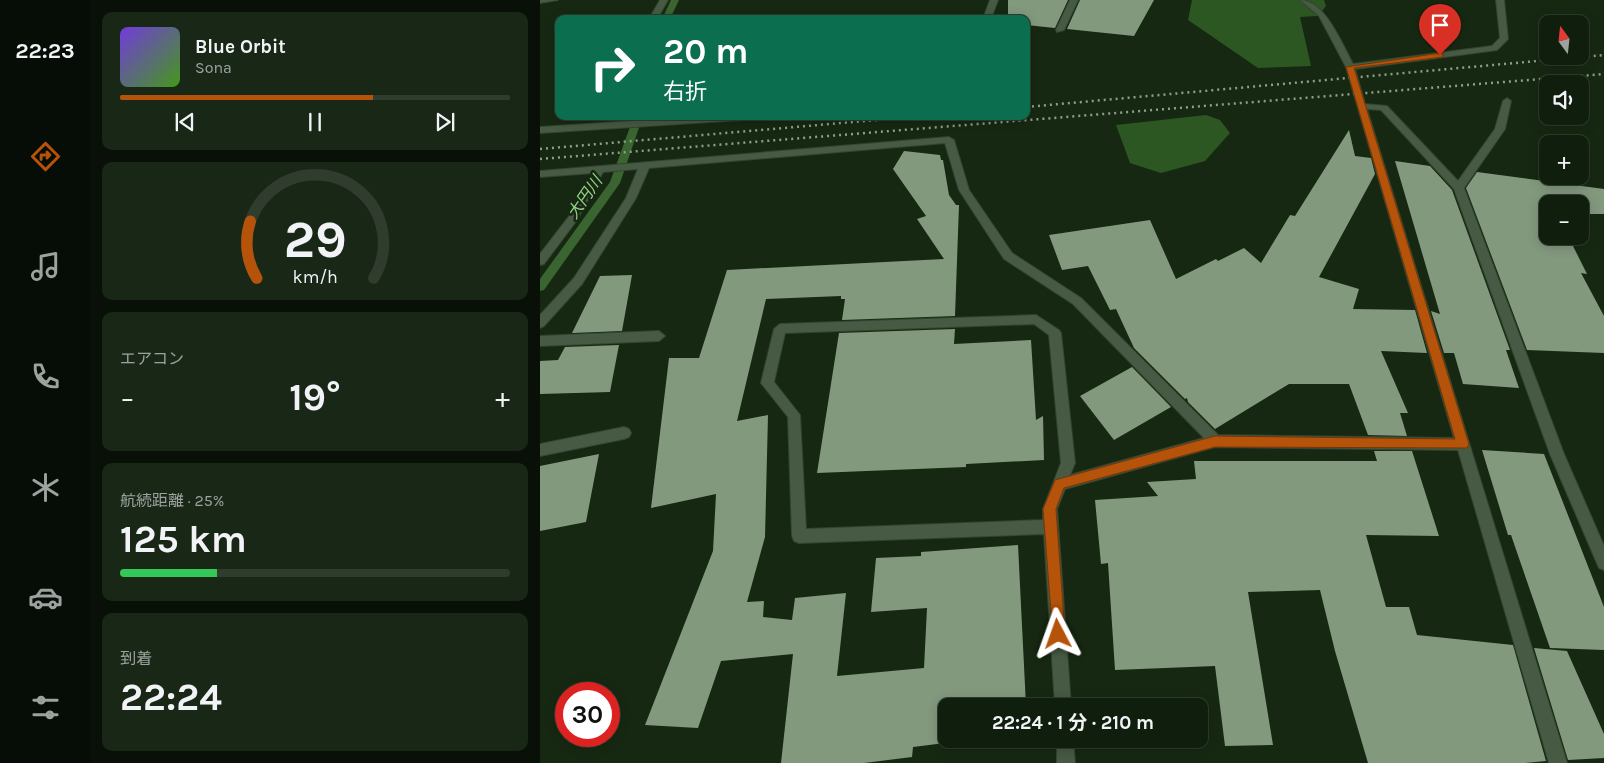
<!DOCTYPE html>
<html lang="ja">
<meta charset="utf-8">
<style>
:root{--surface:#101e0e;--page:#192717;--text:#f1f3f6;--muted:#9ca29e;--line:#303c2e;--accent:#b45309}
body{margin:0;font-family:Karla,"Noto Sans JP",sans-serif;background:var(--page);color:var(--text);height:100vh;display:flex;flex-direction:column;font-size:19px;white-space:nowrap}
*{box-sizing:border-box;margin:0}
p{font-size:16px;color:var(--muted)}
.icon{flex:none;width:28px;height:28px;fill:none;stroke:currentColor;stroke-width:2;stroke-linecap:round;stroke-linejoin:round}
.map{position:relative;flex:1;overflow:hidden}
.panel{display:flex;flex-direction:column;gap:12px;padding:12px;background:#091008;width:450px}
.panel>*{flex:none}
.hud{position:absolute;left:15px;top:15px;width:475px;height:105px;border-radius:10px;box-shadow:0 2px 12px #0003,0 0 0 1px var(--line);background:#0b6e4f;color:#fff;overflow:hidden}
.needle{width:32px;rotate:345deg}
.tools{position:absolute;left:999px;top:15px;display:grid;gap:10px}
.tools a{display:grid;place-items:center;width:50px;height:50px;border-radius:10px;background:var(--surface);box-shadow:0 2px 12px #0003,0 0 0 1px var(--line);font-size:25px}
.speed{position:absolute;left:15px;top:682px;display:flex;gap:10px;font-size:25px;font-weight:700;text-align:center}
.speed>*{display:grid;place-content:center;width:65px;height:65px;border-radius:50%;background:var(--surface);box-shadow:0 2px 12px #0003,0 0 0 1px var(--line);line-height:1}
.speed .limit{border:8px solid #d22;background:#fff;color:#111}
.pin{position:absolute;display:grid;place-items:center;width:42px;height:42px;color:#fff;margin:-51px -21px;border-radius:50% 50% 50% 0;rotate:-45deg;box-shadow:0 0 5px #0007}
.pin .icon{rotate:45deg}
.me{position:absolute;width:55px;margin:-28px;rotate:356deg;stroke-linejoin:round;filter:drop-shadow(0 0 4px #0008)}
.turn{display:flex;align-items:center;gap:18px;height:105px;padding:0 25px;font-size:22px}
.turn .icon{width:65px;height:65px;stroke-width:2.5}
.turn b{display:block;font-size:35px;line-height:42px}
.big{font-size:38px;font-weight:700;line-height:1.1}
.panel .tile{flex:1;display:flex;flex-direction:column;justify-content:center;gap:8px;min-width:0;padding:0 18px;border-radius:10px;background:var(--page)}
.panel .dial{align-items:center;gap:0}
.dial svg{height:130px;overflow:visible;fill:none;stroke:var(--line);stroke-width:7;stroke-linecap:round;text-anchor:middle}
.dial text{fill:var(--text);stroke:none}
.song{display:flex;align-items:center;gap:15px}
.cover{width:60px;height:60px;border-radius:8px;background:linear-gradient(135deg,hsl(260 70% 55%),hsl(100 70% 35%))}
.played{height:5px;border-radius:2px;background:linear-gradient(90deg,var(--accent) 65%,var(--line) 65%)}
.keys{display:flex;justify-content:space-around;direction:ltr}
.heat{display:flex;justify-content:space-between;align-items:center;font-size:28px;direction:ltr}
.charge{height:8px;border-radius:4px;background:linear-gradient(90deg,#34c759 25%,var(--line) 0)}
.trip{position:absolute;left:398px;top:698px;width:270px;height:50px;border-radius:10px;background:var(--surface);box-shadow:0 2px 12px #0003,0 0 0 1px var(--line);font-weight:700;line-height:50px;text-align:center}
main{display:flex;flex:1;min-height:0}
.menu{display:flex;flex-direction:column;width:90px;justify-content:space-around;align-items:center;background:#060c06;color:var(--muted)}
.menu .icon{width:35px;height:35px}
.menu .selected{color:var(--accent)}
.menu b{font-size:22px;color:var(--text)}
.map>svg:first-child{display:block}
.forest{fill:#2c5723}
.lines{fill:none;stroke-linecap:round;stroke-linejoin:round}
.stream{fill:#3a6531;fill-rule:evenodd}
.building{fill:#83997e}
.minor-casing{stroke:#33442f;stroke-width:2}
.minor{fill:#475a44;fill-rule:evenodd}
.rail{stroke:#8f9d8b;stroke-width:2.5;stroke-dasharray:2 4;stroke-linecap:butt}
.route{fill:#b45309;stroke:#753606}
.labels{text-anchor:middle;stroke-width:5;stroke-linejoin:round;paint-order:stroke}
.water-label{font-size:16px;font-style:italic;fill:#94d386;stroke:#162812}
</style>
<main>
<nav class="menu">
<b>22:23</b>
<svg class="icon selected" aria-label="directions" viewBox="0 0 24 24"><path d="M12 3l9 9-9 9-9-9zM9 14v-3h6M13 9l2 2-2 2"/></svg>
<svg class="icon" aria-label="music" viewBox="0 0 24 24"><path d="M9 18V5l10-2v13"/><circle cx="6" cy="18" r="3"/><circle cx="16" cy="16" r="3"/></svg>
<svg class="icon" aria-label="phone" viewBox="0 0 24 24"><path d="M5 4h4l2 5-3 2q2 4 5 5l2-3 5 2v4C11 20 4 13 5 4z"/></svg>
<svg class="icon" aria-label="climate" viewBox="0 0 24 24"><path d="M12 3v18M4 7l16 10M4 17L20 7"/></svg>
<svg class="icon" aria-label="car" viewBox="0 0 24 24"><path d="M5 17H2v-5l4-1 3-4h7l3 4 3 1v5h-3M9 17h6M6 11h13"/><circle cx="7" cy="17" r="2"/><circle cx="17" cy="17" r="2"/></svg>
<svg class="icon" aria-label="filters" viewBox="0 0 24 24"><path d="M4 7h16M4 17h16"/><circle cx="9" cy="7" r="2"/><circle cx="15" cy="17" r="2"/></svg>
</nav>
<section class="panel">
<div class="tile">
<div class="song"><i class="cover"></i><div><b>Blue Orbit</b><p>Sona</p></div></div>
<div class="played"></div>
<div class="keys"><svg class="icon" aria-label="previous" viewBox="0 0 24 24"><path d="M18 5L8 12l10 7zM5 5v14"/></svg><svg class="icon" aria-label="pause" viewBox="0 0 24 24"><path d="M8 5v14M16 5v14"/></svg><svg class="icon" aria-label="next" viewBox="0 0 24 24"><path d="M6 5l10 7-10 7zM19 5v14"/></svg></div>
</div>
<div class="tile dial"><svg viewBox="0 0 100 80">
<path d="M14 69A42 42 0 1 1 86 69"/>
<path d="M14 69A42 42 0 0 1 10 34" stroke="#b45309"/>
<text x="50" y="56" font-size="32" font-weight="700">29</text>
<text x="50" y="72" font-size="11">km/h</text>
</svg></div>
<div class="tile"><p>エアコン</p>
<div class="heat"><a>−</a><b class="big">19°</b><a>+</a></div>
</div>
<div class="tile"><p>航続距離 · 25%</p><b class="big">125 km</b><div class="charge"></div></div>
<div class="tile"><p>到着</p><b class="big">22:24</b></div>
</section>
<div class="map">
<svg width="1064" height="763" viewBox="0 0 1064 763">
<rect width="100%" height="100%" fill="#162812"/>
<path class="forest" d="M 652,0 L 784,0 L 786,6 L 778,16 L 760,17 L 771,66 L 718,68 L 648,20 Z
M 666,115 L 680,120 L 690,133 L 665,161 L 621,173 L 590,163 L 576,125 Z"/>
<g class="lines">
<path class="stream" d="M 131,0 L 139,0 L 130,19 L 122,19 Z
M 94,116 L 103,116 L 80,183 L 4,290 L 0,291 L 0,279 L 70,182 Z"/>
</g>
<path class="building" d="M 468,0 L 528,0 L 515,28 L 486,25 L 486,19 L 468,19 Z
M 540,0 L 614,0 L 594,36 L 527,29 Z
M 809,130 L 815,156 L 831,158 L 835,174 L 779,277 L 819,289 L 813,309 L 875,310 L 887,353 L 841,351 L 868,413 L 860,413 L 867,436 L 828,435 L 809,384 L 749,384 L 675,429 L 648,402 L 647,398 L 645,399 L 594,348 L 576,309 L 570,310 L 548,266 L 522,270 L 509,235 L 610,220 L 636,279 L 676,259 L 678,261 L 704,248 L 721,263 L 750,215 L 755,216 Z
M 364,151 L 400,155 L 401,160 L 403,160 L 409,195 L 416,205 L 419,205 L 415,316 L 302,320 L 305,299 L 301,299 L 301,296 L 226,299 L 197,421 L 228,415 L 225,537 L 207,602 L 224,601 L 223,617 L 252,620 L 255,598 L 306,593 L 297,676 L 384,668 L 387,608 L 331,612 L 336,558 L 381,556 L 381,552 L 478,545 L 486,706 L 406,706 L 406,739 L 437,739 L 373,747 L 372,757 L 324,763 L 241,763 L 253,654 L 181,661 L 158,728 L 105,725 L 173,551 L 176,494 L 111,508 L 129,358 L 159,358 L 187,270 L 404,259 L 377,219 L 386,216 L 353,169 Z
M 855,161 L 890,166 L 912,190 L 970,350 L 966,350 L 979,388 L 923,384 L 914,353 L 904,353 L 891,311 L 900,314 Z
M 937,172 L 1064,189 L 1064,214 L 1040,214 L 1040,204 L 1008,204 L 1008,236 L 1028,236 L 1047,274 L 1041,273 L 1064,316 L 1064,353 L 987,350 L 926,188 Z
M 92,275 L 82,331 L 32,333 L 60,276 Z
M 415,329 L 414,344 L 491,340 L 496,420 L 503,416 L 504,460 L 426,464 L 426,467 L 277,473 L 299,333 Z
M 79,345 L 70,392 L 0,394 L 0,361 L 18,360 L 25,347 Z
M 592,367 L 631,407 L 574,440 L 540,396 Z
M 942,450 L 1004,454 L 1064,607 L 1064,650 L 1010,648 L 971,535 L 968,535 Z
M 834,451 L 872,451 L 899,536 L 826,535 L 846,607 L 869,607 L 877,635 L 973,645 L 1006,761 L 985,763 L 828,763 L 795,651 L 780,590 L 708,592 L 733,745 L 685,746 L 675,666 L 575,670 L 568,563 L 561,564 L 555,500 L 618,496 L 607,482 L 656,479 L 654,461 L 837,461 Z
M 59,454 L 46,522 L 0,531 L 0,466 Z
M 994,648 L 1027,651 L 1064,734 L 1064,758 L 1028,760 Z
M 438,739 L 489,739 L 489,741 L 438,748 Z"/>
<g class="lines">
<defs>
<path id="minor" d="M 0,0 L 18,0 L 0,3 Z
M 120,0 L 128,0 L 117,19 L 109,19 Z
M 450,0 L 458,0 L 452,16 L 448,18 L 444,16 Z
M 530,0 L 538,0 L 524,30 L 517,32 L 516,30 Z
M 760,0 C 785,0 802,44 813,64 L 952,46 L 960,38 L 956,0 L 964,0 L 968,39 L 957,50 L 815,69 L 825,104 L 847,106 L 918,181 L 955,129 L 963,101 L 967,98 L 971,101 L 965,129 L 924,188 L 1024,454 L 1064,546 L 1064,570 L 1059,568 L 1010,454 L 914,189 L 841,110 L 827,109 L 1027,763 L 1009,763 L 918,450 L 675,447 L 525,489 L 517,509 L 531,706 L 515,706 L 504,534 L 259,543 L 254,541 L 252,536 L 248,417 L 221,383 L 234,329 L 240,324 L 496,315 L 519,330 L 521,333 L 535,463 L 530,475 L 664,438 L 533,304 L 464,259 L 419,190 L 405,143 L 109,168 L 96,198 L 42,284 L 4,326 L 0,328 L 0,315 L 34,278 L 86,198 L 98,169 L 63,172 L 37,220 L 4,264 L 0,265 L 0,254 L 30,215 L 53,173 L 0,177 L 0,171 L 409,137 L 414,140 L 429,190 L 472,253 L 541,298 L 678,435 L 914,438 L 806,67 L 779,16 ZM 494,324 L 509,335 L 521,463 L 503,509 L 503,520 L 266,529 L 260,415 L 234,382 L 245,333 Z
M 171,116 L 221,116 L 217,119 L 0,133 L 0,127 Z
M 119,331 L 125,336 L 119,341 L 0,346 L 0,336 Z
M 84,427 L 89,429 L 91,433 L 89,437 L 84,439 L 0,456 L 0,444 Z
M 517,739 L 533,739 L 535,763 L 517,763 Z"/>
</defs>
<use href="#minor" class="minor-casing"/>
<use href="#minor" class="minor"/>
<path class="rail" d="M 486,107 L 1064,55
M 0,149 L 383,116
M 0,159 L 1064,74"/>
</g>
<path class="route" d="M 900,53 L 903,54 L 903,57 L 814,68 L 929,444 L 927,448 L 675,447 L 524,488 L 516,509 L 525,634 L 523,639 L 518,642 L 513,639 L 503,509 L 515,480 L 675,436 L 915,439 L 806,67 Z"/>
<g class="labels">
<g class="water-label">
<text transform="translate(44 197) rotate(-55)" y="6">大円川</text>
</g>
</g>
</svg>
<div class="tools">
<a><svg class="needle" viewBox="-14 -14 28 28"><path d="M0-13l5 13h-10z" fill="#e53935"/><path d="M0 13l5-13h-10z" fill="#9ca29e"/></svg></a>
<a><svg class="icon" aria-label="sound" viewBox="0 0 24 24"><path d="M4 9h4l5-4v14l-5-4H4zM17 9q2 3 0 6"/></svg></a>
<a>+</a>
<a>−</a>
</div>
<div class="speed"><div class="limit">30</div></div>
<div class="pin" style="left:900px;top:55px;background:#d93025"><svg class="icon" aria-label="arrive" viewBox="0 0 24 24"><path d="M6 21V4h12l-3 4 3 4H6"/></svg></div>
<svg class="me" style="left:518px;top:634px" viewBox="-20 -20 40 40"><path d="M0-17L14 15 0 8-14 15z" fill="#b45309" stroke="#fff" stroke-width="4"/></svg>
<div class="trip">22:24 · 1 分 · 210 m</div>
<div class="hud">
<div class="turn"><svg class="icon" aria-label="right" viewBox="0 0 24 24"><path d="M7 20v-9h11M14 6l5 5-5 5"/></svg><div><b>20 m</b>右折</div></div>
</div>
</div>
</main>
